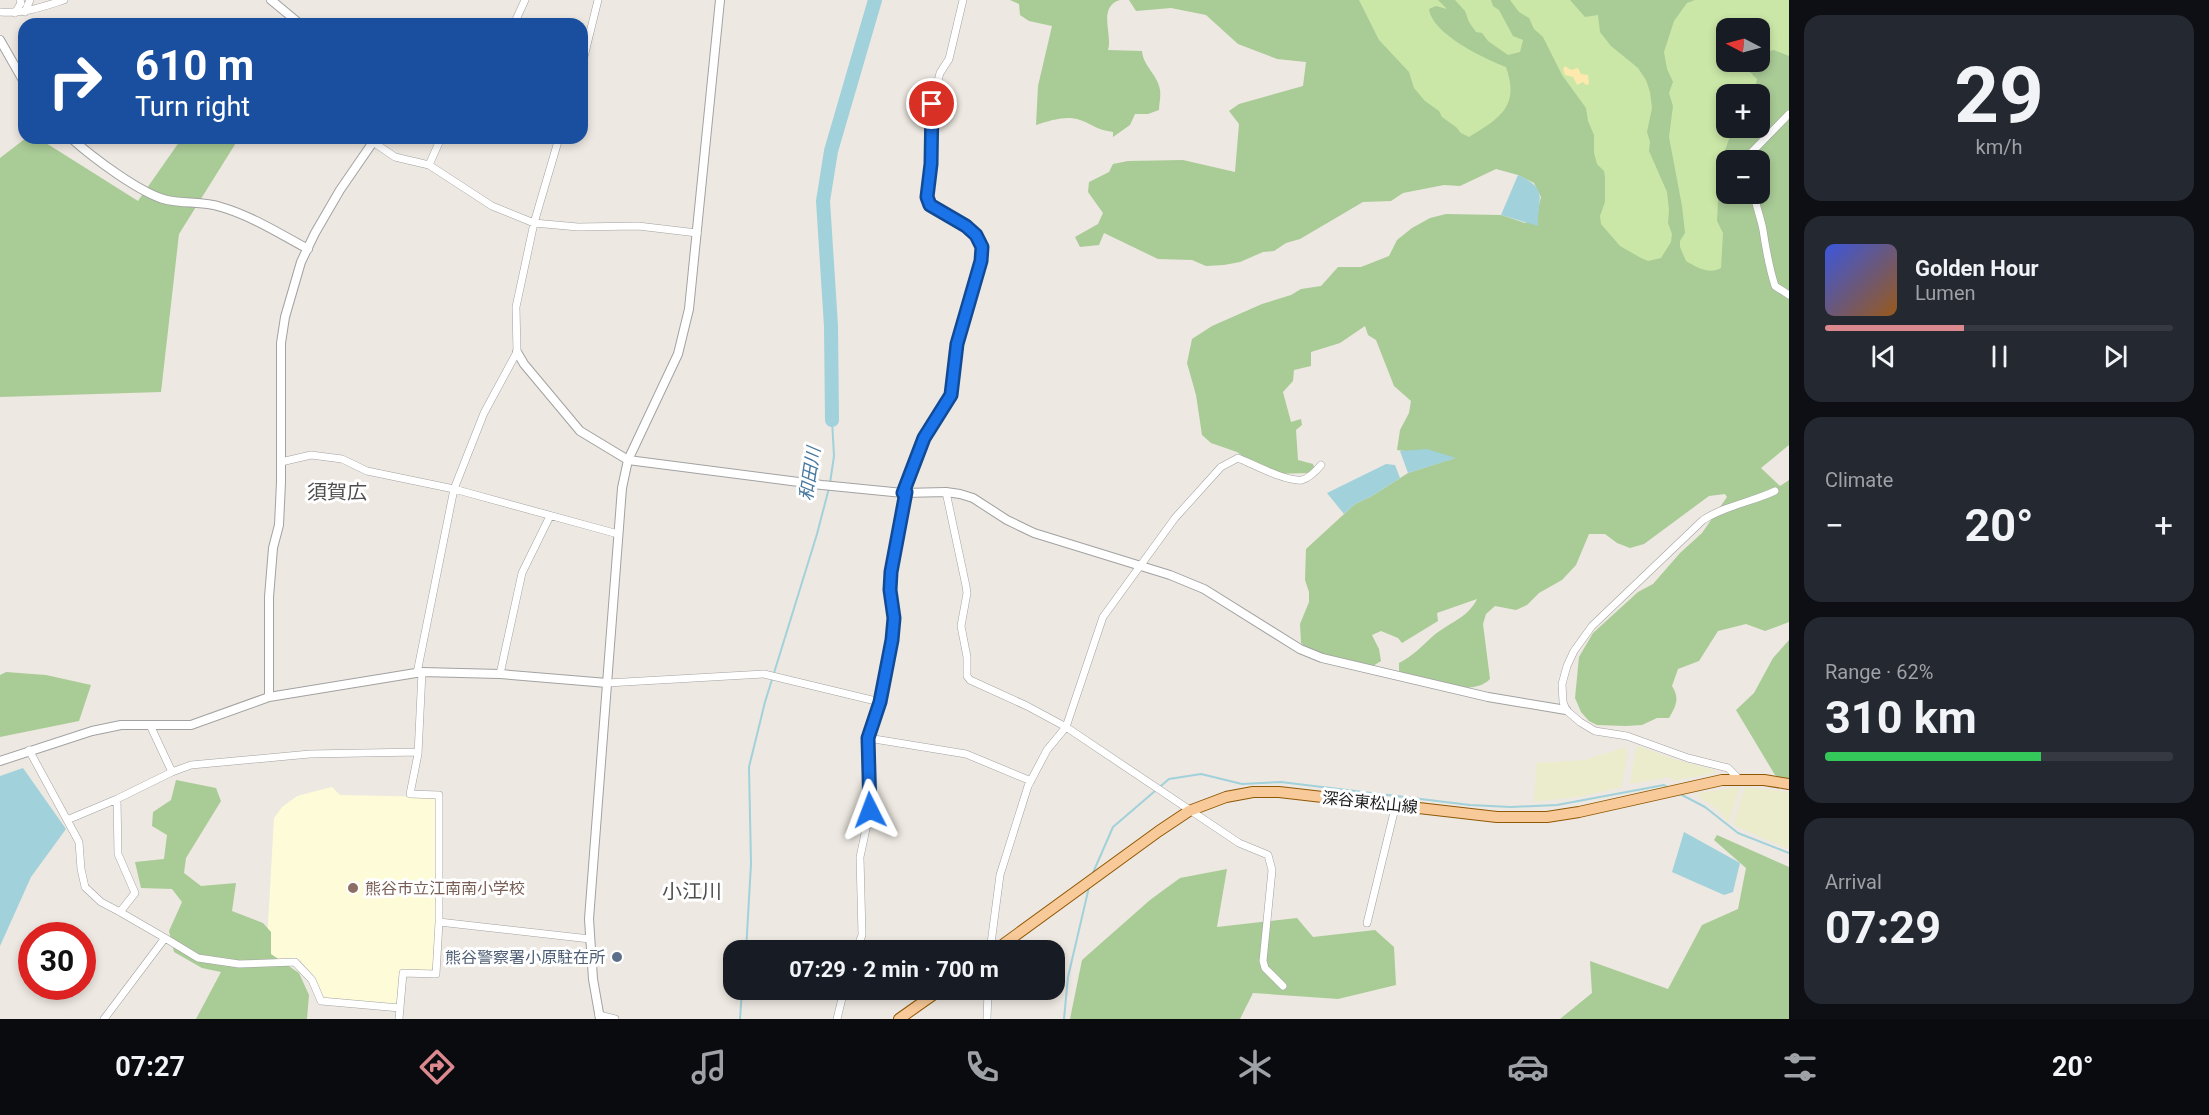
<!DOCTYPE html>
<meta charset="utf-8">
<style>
:root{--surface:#171b24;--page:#242831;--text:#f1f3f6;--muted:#9ea1a6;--line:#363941;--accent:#db888f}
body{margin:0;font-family:Roboto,"Noto Sans JP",sans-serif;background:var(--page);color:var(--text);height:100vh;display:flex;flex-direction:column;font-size:22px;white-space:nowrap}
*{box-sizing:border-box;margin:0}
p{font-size:20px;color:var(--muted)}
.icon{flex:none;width:33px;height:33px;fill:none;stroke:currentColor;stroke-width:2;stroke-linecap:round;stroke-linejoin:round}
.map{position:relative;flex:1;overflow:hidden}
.side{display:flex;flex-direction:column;gap:15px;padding:15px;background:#0d0f14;width:420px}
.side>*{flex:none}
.hud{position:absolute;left:18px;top:18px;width:570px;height:126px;border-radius:18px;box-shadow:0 3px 9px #0003;background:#1a4fa0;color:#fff;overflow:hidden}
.needle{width:39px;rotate:276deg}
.controls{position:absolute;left:1716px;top:18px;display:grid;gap:12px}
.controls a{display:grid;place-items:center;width:54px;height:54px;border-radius:12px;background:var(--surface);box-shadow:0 3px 9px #0003;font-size:30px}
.speed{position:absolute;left:18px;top:922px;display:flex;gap:12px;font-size:30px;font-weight:700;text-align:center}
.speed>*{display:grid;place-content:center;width:78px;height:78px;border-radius:50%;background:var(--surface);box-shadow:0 3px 9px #0003;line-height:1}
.speed .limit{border:9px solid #d22;background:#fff;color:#111}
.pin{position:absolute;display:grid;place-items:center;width:51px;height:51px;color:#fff;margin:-26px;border:3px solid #fff;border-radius:50%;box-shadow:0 2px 6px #0007}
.me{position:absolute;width:66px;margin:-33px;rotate:357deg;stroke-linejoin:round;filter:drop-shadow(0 0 4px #0008)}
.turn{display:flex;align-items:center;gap:21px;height:126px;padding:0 18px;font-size:27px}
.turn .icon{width:78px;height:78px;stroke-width:2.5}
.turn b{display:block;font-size:42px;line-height:51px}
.big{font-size:45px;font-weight:700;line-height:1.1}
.side .widget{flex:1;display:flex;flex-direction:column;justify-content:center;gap:9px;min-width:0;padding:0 21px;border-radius:18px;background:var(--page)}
.side .dial{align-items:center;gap:0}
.dial b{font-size:78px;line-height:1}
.song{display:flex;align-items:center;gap:18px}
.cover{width:72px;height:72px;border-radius:9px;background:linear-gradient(135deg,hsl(230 70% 55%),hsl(30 70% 35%))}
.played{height:6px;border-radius:3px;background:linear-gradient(90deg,var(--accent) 40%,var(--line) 40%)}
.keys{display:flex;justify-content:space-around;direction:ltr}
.heat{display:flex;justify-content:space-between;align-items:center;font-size:33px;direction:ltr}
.charge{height:9px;border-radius:4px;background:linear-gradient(90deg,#34c759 62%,var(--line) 0)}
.trip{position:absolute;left:723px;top:940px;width:342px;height:60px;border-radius:18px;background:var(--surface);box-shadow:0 3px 9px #0003;font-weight:700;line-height:60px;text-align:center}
.dock{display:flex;height:96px;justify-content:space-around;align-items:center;background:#090b0e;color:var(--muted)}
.dock .icon{width:42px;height:42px}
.dock .current{color:var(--accent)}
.dock b{font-size:27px;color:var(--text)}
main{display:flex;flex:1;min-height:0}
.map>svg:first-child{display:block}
.education{fill:#fefcd8}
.farmland{fill:#ebeccc}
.grass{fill:#cae7a7;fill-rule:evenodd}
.forest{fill:#a9cb96;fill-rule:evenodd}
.sand{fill:#fde8ae}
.water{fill:#a1d1da}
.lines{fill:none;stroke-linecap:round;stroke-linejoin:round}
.stream{stroke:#a1d1da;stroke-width:2}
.river{stroke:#a1d1da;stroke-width:14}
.minor-casing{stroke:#a2a2a2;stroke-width:8}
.tertiary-casing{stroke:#a2a2a2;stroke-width:10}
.primary-casing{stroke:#8f5804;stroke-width:12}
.minor{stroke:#fff;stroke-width:7}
.tertiary{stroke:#fff;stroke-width:8}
.primary{stroke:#f9ca99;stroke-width:10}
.route-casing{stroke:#114b97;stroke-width:15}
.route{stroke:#1a73e8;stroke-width:10}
.education-dot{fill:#8d6e63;stroke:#fff;stroke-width:2}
.service-dot{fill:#5c6f8a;stroke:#fff;stroke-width:2}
.labels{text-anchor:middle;stroke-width:6;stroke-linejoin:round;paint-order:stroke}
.street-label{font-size:16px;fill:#1b1b1b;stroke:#fff}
.education-label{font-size:16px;fill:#785e54;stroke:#fff;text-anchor:start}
.service-label{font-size:16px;fill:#4e5e75;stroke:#fff;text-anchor:end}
.water-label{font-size:18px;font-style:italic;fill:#487aa0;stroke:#fff}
.quarter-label{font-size:20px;fill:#4e4e4e;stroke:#fff}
</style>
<main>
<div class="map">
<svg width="1789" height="1019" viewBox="0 0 1789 1019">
<rect width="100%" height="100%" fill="#ede8e1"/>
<path class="education" d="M 332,787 L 340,795 L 436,797 L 435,967 L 430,970 L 400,970 L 397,1002 L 395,1005 L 324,998 L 314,976 L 299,959 L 266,959 L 274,818 L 282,807 L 297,796 Z"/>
<path class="farmland" d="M 1638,746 L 1676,760 L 1715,770 L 1714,773 L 1673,781 L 1670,777 L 1630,784 L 1636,748 Z
M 1625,747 L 1627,752 L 1622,787 L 1584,796 L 1534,802 L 1536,763 L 1585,760 Z
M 1740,787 L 1729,821 L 1727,822 L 1722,813 L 1698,796 L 1698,793 Z
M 1745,787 L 1789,792 L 1789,849 L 1733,825 Z"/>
<path class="grass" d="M 1352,0 L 1789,0 L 1789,288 L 1648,272 L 1593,225 L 1601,185 L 1461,146 L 1421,105 ZM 1726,28 L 1760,28 L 1760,62 L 1726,62 ZM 1726,94 L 1760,94 L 1760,128 L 1726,128 ZM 1726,160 L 1760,160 L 1760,194 L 1726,194 Z"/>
<path class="forest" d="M 1010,0 L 1120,0 C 1097,7 1113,34 1108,50 L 1142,51 C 1143,66 1158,75 1160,90 C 1161,97 1159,104 1159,110 L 1148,114 L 1135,114 L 1130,125 L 1113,137 L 1113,132 C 1097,130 1094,125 1080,120 C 1065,115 1050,121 1036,125 L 1038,86 L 1052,26 L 1029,21 L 1020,15 L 1019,4 Z
M 1129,0 L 1359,0 L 1379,40 L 1409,72 L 1414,88 L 1425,101 L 1439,111 L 1442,117 L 1456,127 L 1461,133 L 1469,137 C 1500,118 1520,106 1506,67 C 1485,59 1432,34 1429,9 L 1436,6 L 1447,9 L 1438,0 L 1455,0 L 1465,11 L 1469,22 L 1476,32 L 1482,33 L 1488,41 L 1508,55 L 1520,52 L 1523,40 L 1513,36 L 1499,10 L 1493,6 L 1491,0 L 1510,0 L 1519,12 L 1529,18 L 1534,29 L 1543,37 L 1562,75 L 1586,108 L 1588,121 L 1594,135 L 1594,153 L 1597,164 L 1604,171 L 1605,177 L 1605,202 L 1600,216 L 1601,224 L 1620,246 L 1641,258 L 1648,261 L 1661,258 L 1671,242 L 1672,234 L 1668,223 L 1669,210 L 1667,192 L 1649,151 L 1650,142 L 1647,132 L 1652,108 L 1650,92 L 1646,80 L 1638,68 L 1611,46 L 1600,32 L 1598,15 L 1585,17 L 1570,0 L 1695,0 L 1687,3 L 1674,21 L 1664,52 L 1667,69 L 1673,82 L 1669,93 L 1673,106 L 1669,137 L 1682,206 L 1685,233 L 1680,241 L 1680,247 L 1686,261 C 1696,267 1709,275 1721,268 L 1723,233 L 1717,221 L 1720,164 L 1733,128 L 1760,128 L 1760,94 L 1749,94 L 1755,88 L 1757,79 L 1751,73 L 1735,64 L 1735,62 L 1760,62 L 1760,53 L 1774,50 L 1789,56 L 1789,445 L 1761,468 L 1780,486 L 1789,480 L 1789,622 L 1765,631 L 1746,624 L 1718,631 L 1699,661 L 1678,669 L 1672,686 C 1680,698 1676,706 1669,718 L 1657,718 L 1642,725 L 1626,726 L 1597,725 L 1589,721 L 1581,712 L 1575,698 L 1579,657 L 1593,633 L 1638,592 L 1653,584 L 1680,553 L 1702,533 L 1727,497 L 1725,494 L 1709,496 L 1644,544 L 1630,548 L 1617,543 L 1605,534 L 1589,534 L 1576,565 L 1562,580 L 1539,593 L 1527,605 L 1516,610 L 1495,606 L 1486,614 L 1483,624 L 1490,679 C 1472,698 1425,681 1402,676 L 1399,670 L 1399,663 C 1413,656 1422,646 1433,636 C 1448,623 1468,618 1477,599 L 1437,613 L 1438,621 L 1402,643 L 1398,638 L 1381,631 L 1372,635 L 1379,649 L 1381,661 L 1373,666 L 1317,655 L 1301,643 L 1300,624 L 1309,602 L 1309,592 L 1305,580 L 1306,549 L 1355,504 L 1372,496 L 1408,473 L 1455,458 L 1397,450 L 1400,430 L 1409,413 L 1411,401 L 1394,386 L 1376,340 L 1368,335 L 1365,326 L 1340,343 L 1311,352 L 1311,366 L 1294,370 L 1293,381 L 1283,392 L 1291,422 L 1301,419 L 1302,425 L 1296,430 L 1298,460 L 1313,464 L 1314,467 L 1309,473 L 1267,474 L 1237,452 L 1211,443 L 1202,435 L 1196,395 L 1187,363 L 1192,339 L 1212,326 L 1262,304 L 1291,295 L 1301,289 L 1321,286 L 1338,267 L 1361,267 L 1389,256 L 1397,240 L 1412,228 L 1430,218 L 1446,214 L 1501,215 L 1525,223 L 1537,214 L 1541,197 L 1534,183 L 1518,175 L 1496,169 L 1460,186 L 1444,185 L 1403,193 L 1391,201 L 1363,202 L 1300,239 L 1286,243 L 1274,251 L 1263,252 L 1240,262 L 1224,265 L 1206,266 L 1192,260 L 1158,259 L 1104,233 L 1099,245 L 1080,247 L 1075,237 L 1098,224 L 1103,213 L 1088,192 L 1089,182 L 1109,172 L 1113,164 L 1128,161 L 1183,160 L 1235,172 L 1239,124 L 1229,111 L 1239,104 L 1303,86 L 1306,62 L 1277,59 L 1238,44 L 1206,15 L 1171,8 L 1136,11 ZM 1726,160 L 1760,160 L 1760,194 L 1726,194 Z
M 26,138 L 38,138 L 138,201 L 182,138 L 239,138 L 179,234 L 161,392 L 0,397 L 0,158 Z
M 1789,640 L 1789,781 L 1775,775 L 1736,710 L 1754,693 L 1773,658 Z
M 6,672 L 46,675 L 91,685 L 79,721 L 0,737 L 0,675 Z
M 176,780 L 216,788 L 221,801 L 186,858 L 184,873 L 201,886 L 236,883 L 232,911 L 263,923 L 271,932 L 271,954 L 299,973 L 309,995 L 307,1019 L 196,1019 L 221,972 L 202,968 L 174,952 L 169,931 L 182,902 L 172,889 L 141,888 L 135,862 L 164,859 L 167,835 L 152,826 L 153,812 L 171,800 Z
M 1717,835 L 1789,867 L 1789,1019 L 1560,1019 L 1592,993 L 1590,961 L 1668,989 L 1702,925 L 1738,909 L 1746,868 L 1714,840 Z
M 1227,869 L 1217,927 L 1297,918 L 1313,937 L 1375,930 L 1394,947 L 1396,985 L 1338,999 L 1253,993 L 1240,1019 L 1070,1019 L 1082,960 L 1150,900 L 1180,878 Z"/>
<path class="sand" d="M 1565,66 L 1571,70 L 1578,68 L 1581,74 L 1588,75 L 1589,84 L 1586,85 L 1583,82 L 1577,85 L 1573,77 L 1565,75 L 1563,69 Z"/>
<path class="water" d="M 1518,175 C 1550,190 1537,197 1538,226 L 1501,215 Z
M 1427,449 L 1456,458 L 1408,473 L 1400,451 Z
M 1386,464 L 1395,465 L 1400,478 L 1372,496 L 1355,504 L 1344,514 L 1327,493 Z
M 23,768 L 66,829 L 31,877 L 0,946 L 0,776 Z
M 1684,832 L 1740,863 L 1733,892 L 1724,895 L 1672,872 Z"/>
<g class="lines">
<path class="stream" d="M 830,483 L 834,456 L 832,420
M 1680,794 L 1705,807 L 1738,833 L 1789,853
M 1092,875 L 1113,827 L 1169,779 L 1201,774 L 1242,784 L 1281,782 L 1470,805 L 1511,807 L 1557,805 L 1664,785 L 1667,787
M 746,951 L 751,864 L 749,767 L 765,702 L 817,534 L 829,488
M 740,1019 L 742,990
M 1064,1019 L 1068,977 L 1089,887"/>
<path class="river" d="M 832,420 L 831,326 L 823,201 L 831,151 L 875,0"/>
<defs>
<path id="minor" d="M 0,12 C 23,14 42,7 64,0
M 25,12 L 30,0
M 15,13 L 21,3 L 20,0
M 514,24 L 525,0
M 582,65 L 598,0
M 373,142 L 395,157 L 429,165 L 492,206 L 534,223 L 578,227 L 638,226 L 697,233
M 1744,160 L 1789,114
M 429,165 L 441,138
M 1754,194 C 1756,207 1761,218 1763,230 C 1766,250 1769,267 1775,286 L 1789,295
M 281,462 L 311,455 L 342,459 L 367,471 L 454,489 L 618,534
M 946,492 L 966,586 L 967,593 L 961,626 L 967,657 L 967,676 L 970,680 L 1027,706 L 1066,727 L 1239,843 L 1268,855 L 1272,870 L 1263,961 L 1265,968 L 1283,986
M 903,493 L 924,438 L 951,395 L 955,378 L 957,344 L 981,261 C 984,213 939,227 927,197 L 933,137 L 932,104 L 940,73 L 949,59 L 963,0
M 417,673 L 454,489 L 484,413 L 517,352 L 516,307 L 534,223 L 559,138
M 500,674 L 522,573 L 550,516
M 607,683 L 764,674 L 880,702
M 868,738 L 966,754 L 1031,781
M 29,750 L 79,842 L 81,869 L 85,887 L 101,902 L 120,912 L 135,893 L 118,854 L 117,799
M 172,772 L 191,765 L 310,754 L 418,752
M 1739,779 L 1728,768 L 1688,758 L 1627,736 L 1595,731 L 1580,722 L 1566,710 L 1563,702 L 1562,684 L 1567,666 L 1574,651 L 1592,626 L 1703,520 C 1724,506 1752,502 1775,491
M 67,820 L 117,799 L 172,772 L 150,725
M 120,912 L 165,938
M 439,922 L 590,939
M 1367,923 L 1396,804
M 856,951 L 862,935 L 860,857 L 870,810 L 868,738 L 880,702 L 892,640 L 894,618 L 890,590 L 891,572 L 906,492
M 990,951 L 1000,875 L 1028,786 L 1047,750 L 1066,727 L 1103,617 L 1175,518 L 1221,467 L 1238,458 C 1253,464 1286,482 1302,480 C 1309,478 1316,471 1321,465
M 599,1015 L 615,1019
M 104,1019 L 165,938 L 198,958 L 239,964 L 295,962 L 312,980 L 321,1001 L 400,1008
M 399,1019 L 403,973 L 436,974 L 439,922 L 439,795 L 410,794 L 418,754 L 422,672
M 837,1019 L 844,990
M 987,1019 L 988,990"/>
<path id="tertiary" d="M 271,0 L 300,24
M 0,40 L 24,82
M 71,138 C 92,157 141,194 167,200 C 185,204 203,201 221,207 C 252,216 280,234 308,249
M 517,352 L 524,364 L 580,431 L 628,460 L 822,485 L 903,493 L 946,492 L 960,494 L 973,498 L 1007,520 L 1034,533 L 1170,575 L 1204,589 L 1300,649 L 1322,658 L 1488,697 L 1566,710
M 269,697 L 269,597 L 273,548 L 279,525 L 281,482 L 281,343 L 285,317 L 301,262 L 315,233 L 340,190 L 373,142 L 370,138
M 0,761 L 92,731 L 121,725 L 191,725 L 269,697 L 422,672 L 500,674 L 607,683
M 600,1019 L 593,979 L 589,919 L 622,488 L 628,460 L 678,354 L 689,309 L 720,0"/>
<path id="primary" d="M 994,951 L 1159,831 L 1189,811 L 1226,797 L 1253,792 L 1279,792 L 1497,817 L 1547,817 L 1579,812 L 1722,780 L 1764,780 L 1789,784
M 899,1019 L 940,990"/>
</defs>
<use href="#minor" class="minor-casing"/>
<use href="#tertiary" class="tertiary-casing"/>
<use href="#primary" class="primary-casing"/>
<use href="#minor" class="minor"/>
<use href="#tertiary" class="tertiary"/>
<use href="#primary" class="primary"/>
</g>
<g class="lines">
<defs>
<path id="route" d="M 870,810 L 868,738 L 880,702 L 892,640 L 894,618 L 890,590 L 891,572 L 906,492 L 903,493 L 924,438 L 951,395 L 957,344 L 981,261 L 982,247 L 976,235 L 966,226 L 930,205 L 927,197 L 931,164 L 932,104"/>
</defs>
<use href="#route" class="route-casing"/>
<use href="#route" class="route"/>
</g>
<circle class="education-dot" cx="353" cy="888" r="6"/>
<circle class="service-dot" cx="617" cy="957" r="6"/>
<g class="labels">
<g class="street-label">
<text transform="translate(1370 802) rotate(6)" y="6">深谷東松山線</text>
</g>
<g class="education-label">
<text x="365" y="894">熊谷市立江南南小学校</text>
</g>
<g class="service-label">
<text x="605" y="963">熊谷警察署小原駐在所</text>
</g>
<g class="water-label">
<text transform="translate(810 474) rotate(-81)" y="6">和田川</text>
</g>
<g class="quarter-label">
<text x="337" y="499">須賀広</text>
<text x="692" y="898">小江川</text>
</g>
</g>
</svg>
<div class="controls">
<a><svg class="needle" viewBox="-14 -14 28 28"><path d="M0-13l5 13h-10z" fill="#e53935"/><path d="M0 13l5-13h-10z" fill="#9ea1a6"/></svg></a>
<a>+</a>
<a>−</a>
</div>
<div class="speed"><div class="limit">30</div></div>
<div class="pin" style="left:932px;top:104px;background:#d93025"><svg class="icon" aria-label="arrive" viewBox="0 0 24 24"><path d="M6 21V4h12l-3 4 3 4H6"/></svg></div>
<svg class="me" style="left:870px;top:810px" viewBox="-20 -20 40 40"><path d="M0-17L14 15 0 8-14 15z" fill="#1a73e8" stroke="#fff" stroke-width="4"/></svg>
<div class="trip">07:29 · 2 min · 700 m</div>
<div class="hud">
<div class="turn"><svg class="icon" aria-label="right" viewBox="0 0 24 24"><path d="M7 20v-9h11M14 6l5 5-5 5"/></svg><div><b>610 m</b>Turn right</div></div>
</div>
</div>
<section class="side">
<div class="widget dial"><b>29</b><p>km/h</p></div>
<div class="widget">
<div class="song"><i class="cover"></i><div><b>Golden Hour</b><p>Lumen</p></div></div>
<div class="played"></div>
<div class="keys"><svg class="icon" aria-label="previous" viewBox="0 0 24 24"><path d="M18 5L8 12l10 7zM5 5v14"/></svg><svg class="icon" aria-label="pause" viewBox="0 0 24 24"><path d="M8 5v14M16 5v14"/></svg><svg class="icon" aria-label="next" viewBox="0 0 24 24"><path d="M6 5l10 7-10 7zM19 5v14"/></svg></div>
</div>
<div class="widget"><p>Climate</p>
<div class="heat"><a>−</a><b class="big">20°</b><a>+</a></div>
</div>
<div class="widget"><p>Range · 62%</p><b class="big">310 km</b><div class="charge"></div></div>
<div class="widget"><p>Arrival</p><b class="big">07:29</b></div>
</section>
</main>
<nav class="dock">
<b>07:27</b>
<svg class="icon current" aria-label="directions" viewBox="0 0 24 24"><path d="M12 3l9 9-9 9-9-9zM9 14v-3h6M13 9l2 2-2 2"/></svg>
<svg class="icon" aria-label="music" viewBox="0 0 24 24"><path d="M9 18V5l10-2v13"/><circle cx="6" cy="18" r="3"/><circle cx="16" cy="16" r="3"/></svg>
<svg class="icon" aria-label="phone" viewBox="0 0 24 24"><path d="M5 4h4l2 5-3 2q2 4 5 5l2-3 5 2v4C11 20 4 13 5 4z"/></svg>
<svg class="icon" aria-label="climate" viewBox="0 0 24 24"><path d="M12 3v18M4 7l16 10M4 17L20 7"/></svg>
<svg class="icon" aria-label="car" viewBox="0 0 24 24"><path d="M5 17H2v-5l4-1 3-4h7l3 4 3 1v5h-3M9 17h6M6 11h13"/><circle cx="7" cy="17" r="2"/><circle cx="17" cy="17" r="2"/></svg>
<svg class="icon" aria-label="filters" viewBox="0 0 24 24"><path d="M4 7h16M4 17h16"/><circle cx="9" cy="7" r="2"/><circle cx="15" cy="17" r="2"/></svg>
<b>20°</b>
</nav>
